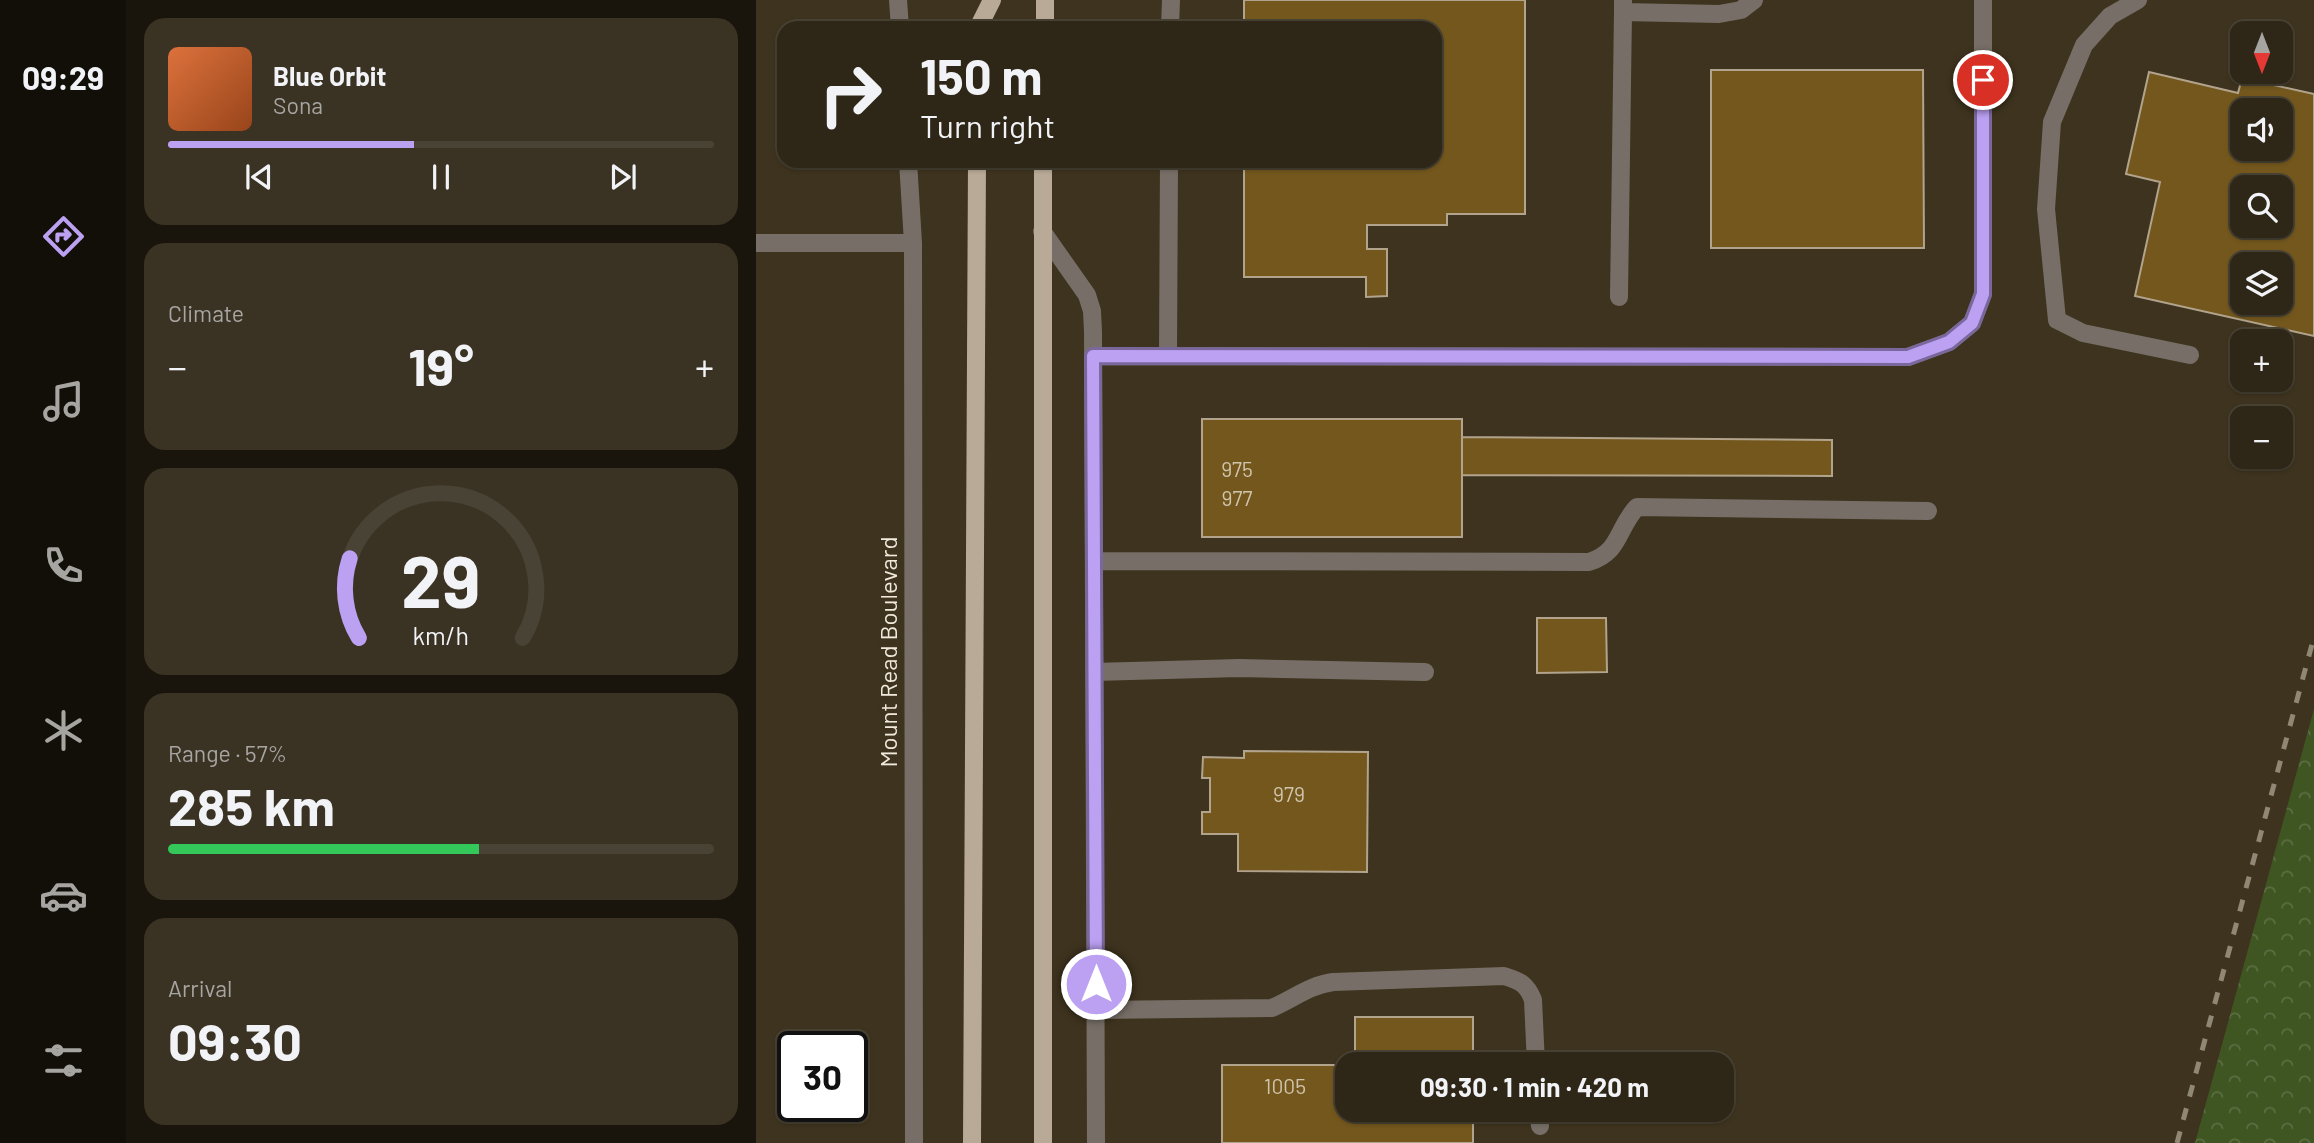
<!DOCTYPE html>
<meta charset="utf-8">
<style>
:root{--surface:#2e2616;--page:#3a3223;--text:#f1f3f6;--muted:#a7a5a1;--line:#494335;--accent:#bca0f2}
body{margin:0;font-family:Barlow,sans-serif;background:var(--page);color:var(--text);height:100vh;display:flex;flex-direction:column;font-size:26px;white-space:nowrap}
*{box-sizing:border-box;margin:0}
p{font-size:23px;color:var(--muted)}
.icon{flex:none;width:38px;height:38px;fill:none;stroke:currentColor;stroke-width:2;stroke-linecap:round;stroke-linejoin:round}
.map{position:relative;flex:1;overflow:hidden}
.sheet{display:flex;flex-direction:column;gap:18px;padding:18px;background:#19150c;width:630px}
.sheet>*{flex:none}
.hud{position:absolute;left:21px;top:21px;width:665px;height:147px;border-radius:21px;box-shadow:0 2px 5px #0004,0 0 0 2px var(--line);background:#2e2616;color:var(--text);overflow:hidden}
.needle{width:46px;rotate:180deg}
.tools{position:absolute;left:1474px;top:21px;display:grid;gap:14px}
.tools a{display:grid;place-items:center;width:63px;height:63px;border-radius:14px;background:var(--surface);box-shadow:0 2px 5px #0004,0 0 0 2px var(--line);font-size:35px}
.speed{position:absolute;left:21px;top:1031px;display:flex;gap:14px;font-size:35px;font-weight:700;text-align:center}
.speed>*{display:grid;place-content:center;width:91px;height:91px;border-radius:50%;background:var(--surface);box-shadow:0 2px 5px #0004,0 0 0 2px var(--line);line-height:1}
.speed .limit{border:4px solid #111;border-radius:10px;background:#fff;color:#111}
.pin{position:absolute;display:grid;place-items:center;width:60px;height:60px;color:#fff;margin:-30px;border:4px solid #fff;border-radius:50%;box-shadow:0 2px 7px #0007}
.me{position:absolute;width:77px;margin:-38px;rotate:0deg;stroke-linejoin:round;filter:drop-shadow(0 0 5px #0008)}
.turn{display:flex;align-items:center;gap:24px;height:147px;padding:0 28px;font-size:32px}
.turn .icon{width:91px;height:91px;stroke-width:2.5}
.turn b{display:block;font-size:49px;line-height:60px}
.big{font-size:52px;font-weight:700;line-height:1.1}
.sheet .card{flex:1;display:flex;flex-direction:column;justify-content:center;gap:10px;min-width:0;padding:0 24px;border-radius:21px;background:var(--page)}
.sheet .dial{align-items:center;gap:0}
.dial svg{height:182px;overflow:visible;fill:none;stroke:var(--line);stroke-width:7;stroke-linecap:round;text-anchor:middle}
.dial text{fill:var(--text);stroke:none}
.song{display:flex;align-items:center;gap:21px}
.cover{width:84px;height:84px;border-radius:10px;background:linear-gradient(135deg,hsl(20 70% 55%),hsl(20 70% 35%))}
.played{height:7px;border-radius:4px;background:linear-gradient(90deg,var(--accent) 45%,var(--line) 45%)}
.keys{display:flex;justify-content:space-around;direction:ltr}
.heat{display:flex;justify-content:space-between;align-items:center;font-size:38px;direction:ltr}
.charge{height:10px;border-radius:5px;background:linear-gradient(90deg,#34c759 57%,var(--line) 0)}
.trip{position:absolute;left:579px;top:1052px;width:399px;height:70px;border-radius:21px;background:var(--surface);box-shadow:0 2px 5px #0004,0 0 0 2px var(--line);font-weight:700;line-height:70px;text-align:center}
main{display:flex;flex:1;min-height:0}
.tabs{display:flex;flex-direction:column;width:126px;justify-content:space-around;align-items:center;background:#120f09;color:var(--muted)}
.tabs .icon{width:49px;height:49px}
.tabs .selected{color:var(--accent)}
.tabs b{font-size:32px;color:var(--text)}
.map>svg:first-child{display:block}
.forest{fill:url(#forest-crowns)}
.building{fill:#73571d;stroke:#b1a38c;stroke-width:2;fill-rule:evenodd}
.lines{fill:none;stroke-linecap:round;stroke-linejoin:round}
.minor{stroke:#776f67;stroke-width:18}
.major{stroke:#b9a997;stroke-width:18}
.rail{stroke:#908775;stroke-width:5;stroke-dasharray:12 12;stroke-linecap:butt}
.route-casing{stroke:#7a689d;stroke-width:18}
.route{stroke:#bca0f2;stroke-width:12}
.labels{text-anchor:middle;stroke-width:7;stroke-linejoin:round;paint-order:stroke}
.number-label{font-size:21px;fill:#d1c4ac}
.street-label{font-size:24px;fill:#f0e9dc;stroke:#3e331e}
</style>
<main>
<nav class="tabs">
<b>09:29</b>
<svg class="icon selected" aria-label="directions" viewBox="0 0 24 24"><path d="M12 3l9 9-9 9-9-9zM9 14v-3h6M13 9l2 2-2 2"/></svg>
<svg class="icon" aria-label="music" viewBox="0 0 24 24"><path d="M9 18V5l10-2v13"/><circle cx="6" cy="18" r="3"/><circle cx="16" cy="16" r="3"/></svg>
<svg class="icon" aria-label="phone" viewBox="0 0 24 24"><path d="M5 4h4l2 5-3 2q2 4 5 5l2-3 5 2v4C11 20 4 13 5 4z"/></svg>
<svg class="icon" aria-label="climate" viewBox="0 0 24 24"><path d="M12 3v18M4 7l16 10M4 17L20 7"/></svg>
<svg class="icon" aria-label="car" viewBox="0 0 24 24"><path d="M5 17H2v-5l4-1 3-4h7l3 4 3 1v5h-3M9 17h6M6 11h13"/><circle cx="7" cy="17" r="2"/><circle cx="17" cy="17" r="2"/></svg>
<svg class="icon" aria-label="filters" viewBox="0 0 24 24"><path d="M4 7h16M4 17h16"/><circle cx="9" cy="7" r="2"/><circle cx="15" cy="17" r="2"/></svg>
</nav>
<section class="sheet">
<div class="card">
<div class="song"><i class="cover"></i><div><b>Blue Orbit</b><p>Sona</p></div></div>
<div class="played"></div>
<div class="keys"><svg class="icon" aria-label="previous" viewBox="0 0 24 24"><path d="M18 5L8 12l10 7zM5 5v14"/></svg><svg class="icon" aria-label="pause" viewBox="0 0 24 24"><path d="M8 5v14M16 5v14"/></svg><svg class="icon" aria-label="next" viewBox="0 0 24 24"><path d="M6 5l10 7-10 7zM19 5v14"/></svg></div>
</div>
<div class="card"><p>Climate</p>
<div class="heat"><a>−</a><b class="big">19°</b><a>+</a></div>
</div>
<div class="card dial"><svg viewBox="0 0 100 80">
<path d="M14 69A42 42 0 1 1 86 69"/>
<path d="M14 69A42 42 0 0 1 10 34" stroke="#bca0f2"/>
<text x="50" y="56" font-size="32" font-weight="700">29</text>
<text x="50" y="72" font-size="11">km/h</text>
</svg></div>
<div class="card"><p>Range · 57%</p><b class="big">285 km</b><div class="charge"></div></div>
<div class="card"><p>Arrival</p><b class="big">09:30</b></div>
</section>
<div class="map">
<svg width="1558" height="1143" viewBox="0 0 1558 1143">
<defs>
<pattern id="forest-crowns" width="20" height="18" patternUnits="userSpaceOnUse" patternTransform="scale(1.75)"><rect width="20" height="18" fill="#3f5622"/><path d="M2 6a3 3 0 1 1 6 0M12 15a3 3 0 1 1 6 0" fill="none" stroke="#5b6e42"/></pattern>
</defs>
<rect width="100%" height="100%" fill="#3e331e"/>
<path class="forest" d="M 1558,709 L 1558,1143 L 1439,1143 Z"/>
<path class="building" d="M 488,0 L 769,0 L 769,214 L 691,214 L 691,225 L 611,225 L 611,249 L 631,249 L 631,296 L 610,297 L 610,277 L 488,277 L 488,161 L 679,161 L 679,28 L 488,28 Z
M 955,70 L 1167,70 L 1168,248 L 955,248 Z
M 1393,72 L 1482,93 L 1486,78 L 1558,94 L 1558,336 L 1379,296 L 1404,182 L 1370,174 ZM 1486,110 L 1524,110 L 1524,149 L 1486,149 ZM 1486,187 L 1524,187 L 1524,226 L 1486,226 ZM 1486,264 L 1524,264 L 1524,303 L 1486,303 Z
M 446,419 L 706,419 L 706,537 L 446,537 Z
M 706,437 L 1076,440 L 1076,476 L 706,475 Z
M 781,618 L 850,618 L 851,672 L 781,673 Z
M 488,751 L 612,752 L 611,872 L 482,871 L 482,834 L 446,834 L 446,812 L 454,812 L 454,778 L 446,778 L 447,757 L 488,758 Z
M 599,1017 L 717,1017 L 717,1064 L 599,1064 Z
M 466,1065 L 592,1065 L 592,1110 L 717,1110 L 717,1143 L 466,1143 Z"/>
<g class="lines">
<path class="minor" d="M 142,0 L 144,28
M 867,0 L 867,12 L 963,14 L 985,10 L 998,0
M 1382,0 L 1354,16 L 1328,45 L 1296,122 L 1290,209 L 1301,320 L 1327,333 L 1434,355
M 414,28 L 415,0
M 152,161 L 157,243 L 158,1143
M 286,231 L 331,295 L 336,311 L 337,332 L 340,1143
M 0,243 L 157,243
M 863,297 L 867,12
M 337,356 L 1152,357 L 1193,342 L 1216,323 L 1227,294 L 1227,0
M 412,356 L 413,161
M 338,561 L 833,562 C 865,552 861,528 881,507 L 1172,511
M 338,672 L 483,668 L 669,672
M 340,1010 L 516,1008 C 537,999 554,985 577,982 L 748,976 C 764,981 771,984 777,1000 L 780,1064
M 782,1110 L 784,1126"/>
<path class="major" d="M 222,28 L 236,0
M 289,28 L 289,0
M 216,1143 L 221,161
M 287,1143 L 287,161"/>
<path class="rail" d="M 1421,1143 L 1558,637"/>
</g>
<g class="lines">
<defs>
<path id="route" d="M 340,984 L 337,356 L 1152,357 L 1193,342 L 1216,323 L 1227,294 L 1227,80"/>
</defs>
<use href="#route" class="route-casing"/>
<use href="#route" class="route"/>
</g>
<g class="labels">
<g class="number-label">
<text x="481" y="477">975</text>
<text x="481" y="506">977</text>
<text x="533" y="802">979</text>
<text x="529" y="1094">1005</text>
</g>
<g class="street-label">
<text transform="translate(133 652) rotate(-90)" y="8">Mount Read Boulevard</text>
</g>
</g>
</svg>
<div class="tools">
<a><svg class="needle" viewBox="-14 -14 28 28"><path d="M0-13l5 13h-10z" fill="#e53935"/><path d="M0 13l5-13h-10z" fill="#a7a5a1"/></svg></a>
<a><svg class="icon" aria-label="sound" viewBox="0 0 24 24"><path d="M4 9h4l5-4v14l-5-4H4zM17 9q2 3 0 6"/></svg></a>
<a><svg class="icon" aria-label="search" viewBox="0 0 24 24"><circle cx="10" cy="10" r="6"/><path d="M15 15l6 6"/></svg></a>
<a><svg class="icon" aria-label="layers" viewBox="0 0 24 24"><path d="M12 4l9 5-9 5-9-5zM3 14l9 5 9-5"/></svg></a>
<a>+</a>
<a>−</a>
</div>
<div class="speed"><div class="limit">30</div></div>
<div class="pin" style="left:1227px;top:80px;background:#d93025"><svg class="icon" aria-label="arrive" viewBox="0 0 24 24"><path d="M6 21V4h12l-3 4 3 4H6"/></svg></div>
<svg class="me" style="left:340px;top:984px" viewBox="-20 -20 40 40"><circle r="17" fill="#bca0f2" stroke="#fff" stroke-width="3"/><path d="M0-11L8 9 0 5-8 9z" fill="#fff"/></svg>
<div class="trip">09:30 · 1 min · 420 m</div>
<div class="hud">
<div class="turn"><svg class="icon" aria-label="right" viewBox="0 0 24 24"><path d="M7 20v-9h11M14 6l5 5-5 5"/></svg><div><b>150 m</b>Turn right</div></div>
</div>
</div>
</main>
